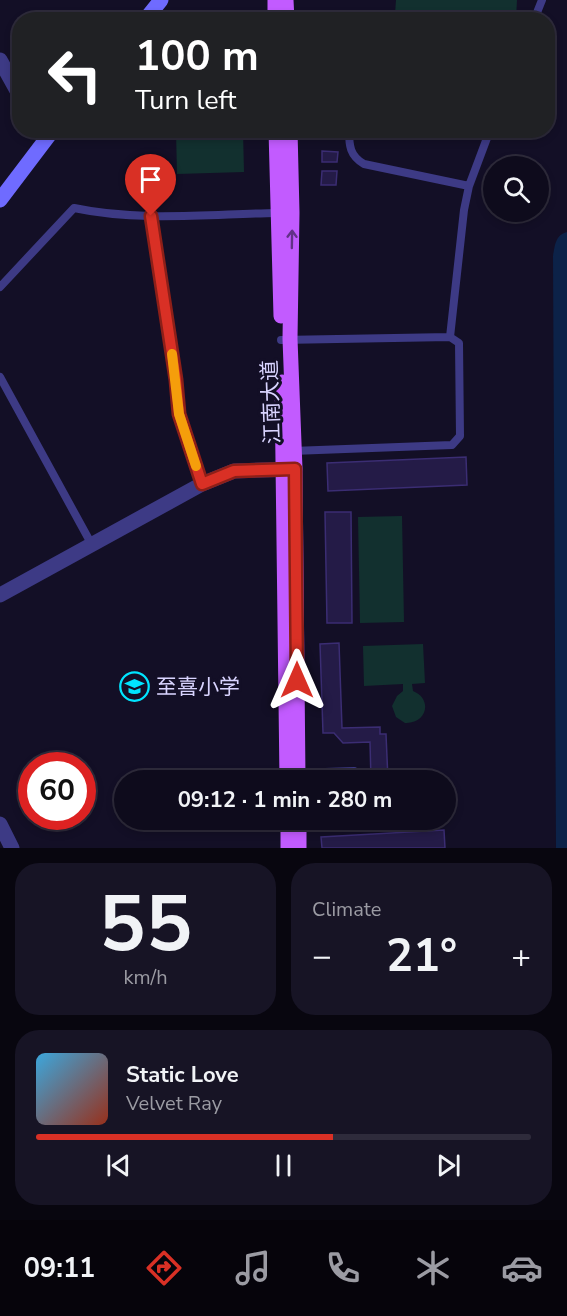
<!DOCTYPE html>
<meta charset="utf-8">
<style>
:root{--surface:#0e0b1c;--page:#171425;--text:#f1f3f6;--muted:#9b9ba3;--line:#2e2b3b;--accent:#d93025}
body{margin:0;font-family:"Nunito Sans","Noto Sans SC",sans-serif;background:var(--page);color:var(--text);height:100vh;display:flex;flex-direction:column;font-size:22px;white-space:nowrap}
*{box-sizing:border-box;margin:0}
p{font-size:20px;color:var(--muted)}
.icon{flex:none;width:33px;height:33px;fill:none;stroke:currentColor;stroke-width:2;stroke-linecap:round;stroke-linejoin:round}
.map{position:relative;height:848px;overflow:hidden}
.panel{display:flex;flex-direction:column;gap:15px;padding:15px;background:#08060f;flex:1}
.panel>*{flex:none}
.guide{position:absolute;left:12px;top:12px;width:543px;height:126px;border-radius:24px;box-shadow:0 3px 9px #0003,0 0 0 2px var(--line);background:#202124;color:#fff;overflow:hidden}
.tools{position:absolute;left:483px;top:156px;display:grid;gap:12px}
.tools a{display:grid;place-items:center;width:66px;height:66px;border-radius:50%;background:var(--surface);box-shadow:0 3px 9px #0003,0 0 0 2px var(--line);font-size:30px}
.speed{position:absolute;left:18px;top:752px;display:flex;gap:12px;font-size:30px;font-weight:700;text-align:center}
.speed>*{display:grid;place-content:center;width:78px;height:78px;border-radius:50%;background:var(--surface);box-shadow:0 3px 9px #0003,0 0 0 2px var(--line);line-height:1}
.speed .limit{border:9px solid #d22;background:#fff;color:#111}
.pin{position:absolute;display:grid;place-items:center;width:51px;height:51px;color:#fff;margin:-62px -26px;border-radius:50% 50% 50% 0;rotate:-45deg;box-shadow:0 0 6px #0007}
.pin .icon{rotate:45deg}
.me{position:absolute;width:66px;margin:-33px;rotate:0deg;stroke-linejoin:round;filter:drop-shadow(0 0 4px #0008)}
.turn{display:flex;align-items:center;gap:21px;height:126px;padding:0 24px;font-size:27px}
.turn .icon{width:78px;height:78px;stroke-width:2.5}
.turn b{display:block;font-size:42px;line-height:51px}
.big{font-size:45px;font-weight:700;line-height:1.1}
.panel .card{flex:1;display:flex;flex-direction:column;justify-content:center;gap:9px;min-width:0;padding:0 21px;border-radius:24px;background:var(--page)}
.panel .dial{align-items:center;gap:0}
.dial b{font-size:78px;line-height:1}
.song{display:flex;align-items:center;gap:18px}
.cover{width:72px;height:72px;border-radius:9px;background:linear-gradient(135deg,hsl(200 70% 55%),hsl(10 70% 35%))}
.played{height:6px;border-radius:3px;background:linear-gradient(90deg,var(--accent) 60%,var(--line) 60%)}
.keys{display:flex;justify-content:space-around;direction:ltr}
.heat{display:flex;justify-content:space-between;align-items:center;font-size:33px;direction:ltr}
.panel .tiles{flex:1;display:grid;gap:15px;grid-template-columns:1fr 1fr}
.card:last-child{grid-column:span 2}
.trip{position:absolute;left:114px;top:770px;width:342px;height:60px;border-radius:30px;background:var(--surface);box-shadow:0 3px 9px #0003,0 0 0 2px var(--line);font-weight:700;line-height:60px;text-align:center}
.tab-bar{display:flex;height:96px;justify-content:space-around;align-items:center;background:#06040b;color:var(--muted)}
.tab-bar .icon{width:42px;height:42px}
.tab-bar .current{color:var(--accent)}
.tab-bar b{font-size:27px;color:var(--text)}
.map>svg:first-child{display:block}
.green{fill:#12302f}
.water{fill:#0c2248}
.building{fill:#241b47;stroke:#3b2d73;stroke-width:1.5}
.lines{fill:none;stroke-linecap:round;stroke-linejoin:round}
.lane{stroke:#3d3a85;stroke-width:8}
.street{stroke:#3d3a85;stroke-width:15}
.secondary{stroke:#6f6bff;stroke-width:15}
.primary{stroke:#c25bff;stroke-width:15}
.oneway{stroke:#623188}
.route-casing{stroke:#8d1f18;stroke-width:15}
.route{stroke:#d93025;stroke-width:10}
.slow{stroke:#f59e0b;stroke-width:10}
.labels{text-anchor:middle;stroke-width:6;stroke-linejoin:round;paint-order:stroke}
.street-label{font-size:21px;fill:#d9d4ff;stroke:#130f26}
.poi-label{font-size:21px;fill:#d9d4ff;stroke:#130f26;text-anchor:start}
</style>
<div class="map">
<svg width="567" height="848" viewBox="0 0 567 848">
<rect width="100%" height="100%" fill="#130f26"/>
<path class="green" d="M 396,0 L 517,0 L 516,19 L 395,14 Z
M 176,131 L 243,131 L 244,172 L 177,174 Z
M 402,516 L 404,622 L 360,623 L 358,517 Z
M 423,644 L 425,683 L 412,684 L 413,691 C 433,699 427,724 405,723 L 396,717 L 392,706 L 397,696 L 403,691 L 403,684 L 364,686 L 363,646 Z"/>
<path class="water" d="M 567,232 L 567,848 L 556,848 L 553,256 C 555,246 555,235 567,232 Z"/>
<path class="building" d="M 323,130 L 340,130 L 340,139 L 323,138 Z
M 322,151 L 338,152 L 337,162 L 322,162 Z
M 322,171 L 337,171 L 336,185 L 321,185 Z
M 466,457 L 467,485 L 328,491 L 327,463 Z
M 325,512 L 351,512 L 352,623 L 327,623 Z
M 339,643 L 342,728 L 380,727 L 380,734 L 386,734 L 388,780 L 371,780 L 370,742 L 343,743 L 334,733 L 323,733 L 320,644 Z
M 444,830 L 445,848 L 322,848 L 321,837 Z"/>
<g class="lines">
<path class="lane" d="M 534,20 L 542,0
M 349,130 C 349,146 350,156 364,164 L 469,186
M 151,216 L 176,380 L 179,414 L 202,484
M 0,287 L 74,208 C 140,222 210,214 277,213
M 450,337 L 464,210 L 469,186 L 490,130
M 281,340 L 450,337 L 459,343 L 460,436 L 452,445 L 292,451
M 0,377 L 92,545
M 296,773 L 354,771"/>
<path class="street" d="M 0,60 L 20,96
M 0,595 L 202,484 L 234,471 L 295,469
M 0,824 L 12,848"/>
<path class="secondary" d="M 145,20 L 161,0
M 0,200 L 53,130"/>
<path class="primary" d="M 275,0 L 275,20
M 286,0 L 287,20
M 276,130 L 281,316
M 290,130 L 292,213 L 290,339 L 295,469 L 298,780
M 282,382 L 287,780
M 288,819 L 288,848
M 299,819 L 299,848"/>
</g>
<defs><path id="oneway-shaft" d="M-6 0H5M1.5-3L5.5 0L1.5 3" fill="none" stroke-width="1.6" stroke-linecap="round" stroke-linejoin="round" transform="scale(1.5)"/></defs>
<use class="oneway" href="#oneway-shaft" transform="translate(292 239) rotate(-89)"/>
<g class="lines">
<defs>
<path id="route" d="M 151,216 L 176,380 L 179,414 L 202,484 L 234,471 L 295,469 L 297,680"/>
</defs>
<use href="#route" class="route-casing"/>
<use href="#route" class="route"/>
<path class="slow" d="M 172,354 L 179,414 L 196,466"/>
</g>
<defs>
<symbol id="school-ring" viewBox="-11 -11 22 22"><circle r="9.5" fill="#130f26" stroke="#00e5ff" stroke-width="1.5"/><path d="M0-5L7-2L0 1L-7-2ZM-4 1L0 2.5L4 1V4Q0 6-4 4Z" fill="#00e5ff"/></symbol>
</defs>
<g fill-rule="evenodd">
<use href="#school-ring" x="118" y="670" width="33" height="33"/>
</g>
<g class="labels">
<g class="street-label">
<text transform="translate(271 402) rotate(-92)" y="7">江南大道</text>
</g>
<g class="poi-label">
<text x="156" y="694">至喜小学</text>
</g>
</g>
</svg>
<div class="tools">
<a><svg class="icon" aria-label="search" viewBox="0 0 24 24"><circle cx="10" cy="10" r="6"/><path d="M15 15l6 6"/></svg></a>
</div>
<div class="speed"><div class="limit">60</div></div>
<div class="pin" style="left:151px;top:216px;background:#d93025"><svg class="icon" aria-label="arrive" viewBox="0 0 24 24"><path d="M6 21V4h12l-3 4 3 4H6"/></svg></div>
<svg class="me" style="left:297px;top:680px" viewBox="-20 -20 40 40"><path d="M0-17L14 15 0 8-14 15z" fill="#d93025" stroke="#fff" stroke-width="4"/></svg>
<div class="trip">09:12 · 1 min · 280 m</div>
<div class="guide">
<div class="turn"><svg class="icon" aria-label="left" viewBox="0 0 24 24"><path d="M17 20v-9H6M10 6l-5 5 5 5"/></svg><div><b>100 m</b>Turn left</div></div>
</div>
</div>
<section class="panel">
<div class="tiles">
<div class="card dial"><b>55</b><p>km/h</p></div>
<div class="card"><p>Climate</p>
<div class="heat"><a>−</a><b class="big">21°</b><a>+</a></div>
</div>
<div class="card">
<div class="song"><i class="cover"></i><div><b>Static Love</b><p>Velvet Ray</p></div></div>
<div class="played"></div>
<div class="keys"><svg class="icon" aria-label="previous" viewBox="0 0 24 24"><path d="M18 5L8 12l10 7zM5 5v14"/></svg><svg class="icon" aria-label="pause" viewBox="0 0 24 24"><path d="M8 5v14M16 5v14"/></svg><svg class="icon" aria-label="next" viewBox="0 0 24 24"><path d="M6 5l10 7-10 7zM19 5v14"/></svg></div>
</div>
</div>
</section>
<nav class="tab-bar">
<b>09:11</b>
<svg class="icon current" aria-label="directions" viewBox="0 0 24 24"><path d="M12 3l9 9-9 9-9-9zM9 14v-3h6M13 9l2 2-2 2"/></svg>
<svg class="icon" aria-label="music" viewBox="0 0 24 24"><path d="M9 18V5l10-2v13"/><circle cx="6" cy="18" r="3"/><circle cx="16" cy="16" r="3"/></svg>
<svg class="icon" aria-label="phone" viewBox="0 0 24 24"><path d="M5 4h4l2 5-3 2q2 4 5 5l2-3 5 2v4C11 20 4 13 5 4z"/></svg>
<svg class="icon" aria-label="climate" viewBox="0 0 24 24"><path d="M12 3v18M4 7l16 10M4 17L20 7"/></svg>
<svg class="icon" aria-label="car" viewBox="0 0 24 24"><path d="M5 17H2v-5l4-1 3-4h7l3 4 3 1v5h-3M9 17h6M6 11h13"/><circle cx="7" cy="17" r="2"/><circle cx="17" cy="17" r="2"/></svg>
</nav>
